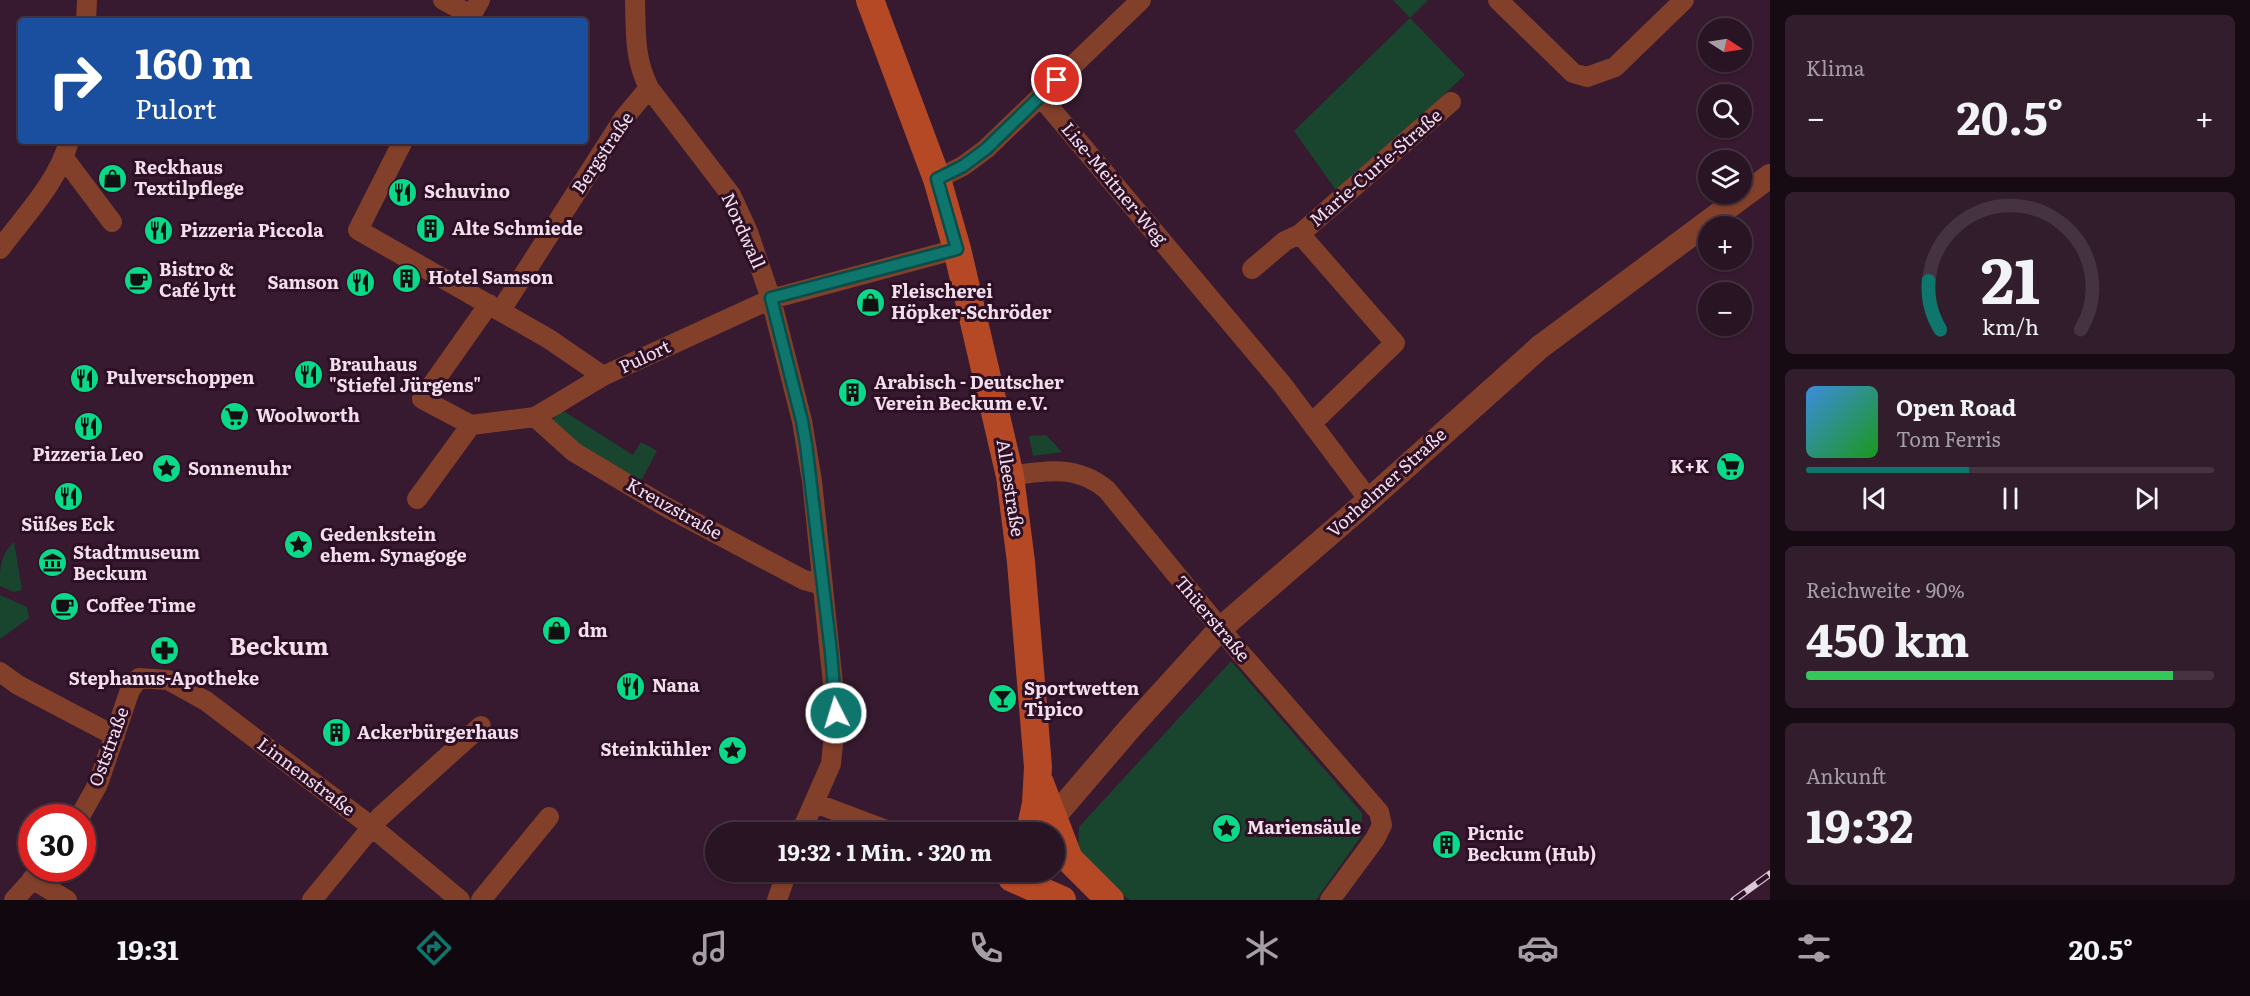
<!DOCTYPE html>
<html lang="de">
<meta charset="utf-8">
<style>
:root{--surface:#291423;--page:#311d2b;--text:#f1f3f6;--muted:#a59ea6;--line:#453341;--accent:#0f766e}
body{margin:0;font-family:Literata,serif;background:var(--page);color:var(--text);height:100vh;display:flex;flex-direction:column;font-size:22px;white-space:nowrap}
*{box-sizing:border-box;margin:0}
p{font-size:20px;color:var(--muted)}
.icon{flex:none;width:33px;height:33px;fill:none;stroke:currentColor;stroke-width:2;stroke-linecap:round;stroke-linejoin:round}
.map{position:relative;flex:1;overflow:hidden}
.sheet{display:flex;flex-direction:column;gap:15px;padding:15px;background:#170b13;width:480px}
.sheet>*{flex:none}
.banner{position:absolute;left:18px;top:18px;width:570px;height:126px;border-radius:6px;box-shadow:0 2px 4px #0004,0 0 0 2px var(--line);background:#1a4fa0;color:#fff;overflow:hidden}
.needle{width:39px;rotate:102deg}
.buttons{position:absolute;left:1698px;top:18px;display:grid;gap:12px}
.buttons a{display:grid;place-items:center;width:54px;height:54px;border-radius:50%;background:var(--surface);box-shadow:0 2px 4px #0004,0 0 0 2px var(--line);font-size:30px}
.speed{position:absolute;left:18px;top:804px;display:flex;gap:12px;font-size:30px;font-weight:700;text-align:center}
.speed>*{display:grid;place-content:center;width:78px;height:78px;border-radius:50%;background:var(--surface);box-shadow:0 2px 4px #0004,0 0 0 2px var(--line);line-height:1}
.speed .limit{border:9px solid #d22;background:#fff;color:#111}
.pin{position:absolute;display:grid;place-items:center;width:51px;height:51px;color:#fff;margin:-26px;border:3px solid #fff;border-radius:50%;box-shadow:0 2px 6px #0007}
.me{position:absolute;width:66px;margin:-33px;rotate:355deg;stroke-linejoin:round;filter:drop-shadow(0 0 4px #0008)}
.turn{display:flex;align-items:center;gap:21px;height:126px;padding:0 18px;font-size:27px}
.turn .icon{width:78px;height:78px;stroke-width:2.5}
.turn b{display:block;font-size:42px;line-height:51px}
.big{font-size:45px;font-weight:700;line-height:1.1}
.sheet .tile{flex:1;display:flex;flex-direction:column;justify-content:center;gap:9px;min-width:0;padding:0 21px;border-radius:9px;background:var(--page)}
.sheet .dial{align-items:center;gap:0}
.dial svg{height:156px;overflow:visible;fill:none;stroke:var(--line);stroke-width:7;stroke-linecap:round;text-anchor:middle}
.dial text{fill:var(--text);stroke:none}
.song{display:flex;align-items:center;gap:18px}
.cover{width:72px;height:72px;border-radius:9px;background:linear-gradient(135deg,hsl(210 70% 55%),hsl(120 70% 35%))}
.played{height:6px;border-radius:3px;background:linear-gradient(90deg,var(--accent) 40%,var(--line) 40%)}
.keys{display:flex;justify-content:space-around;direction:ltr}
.heat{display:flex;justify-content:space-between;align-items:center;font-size:33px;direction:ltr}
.charge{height:9px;border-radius:4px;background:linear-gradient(90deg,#34c759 90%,var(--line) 0)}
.trip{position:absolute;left:705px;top:822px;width:360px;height:60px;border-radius:30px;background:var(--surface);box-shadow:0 2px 4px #0004,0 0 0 2px var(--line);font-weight:700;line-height:60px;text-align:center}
.tabs{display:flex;height:96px;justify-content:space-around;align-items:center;background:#10080e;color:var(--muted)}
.tabs .icon{width:42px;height:42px}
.tabs .on{color:var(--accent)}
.tabs b{font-size:27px;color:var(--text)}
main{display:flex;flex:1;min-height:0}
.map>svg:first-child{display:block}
.green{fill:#19442e}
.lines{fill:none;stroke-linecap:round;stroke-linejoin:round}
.minor{stroke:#823f2a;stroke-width:20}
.tertiary{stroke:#823f2a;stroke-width:24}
.secondary{stroke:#b54925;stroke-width:28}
.rail-casing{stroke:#dbc6d4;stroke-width:7}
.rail{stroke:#2d1025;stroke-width:4.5;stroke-dasharray:14;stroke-linecap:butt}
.route-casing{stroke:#0a4d48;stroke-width:15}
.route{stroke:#0f766e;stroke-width:10}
.labels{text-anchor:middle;stroke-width:6;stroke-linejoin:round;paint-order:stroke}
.street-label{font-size:18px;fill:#f3dfec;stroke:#2d1025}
.poi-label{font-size:18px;font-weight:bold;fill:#f3dfec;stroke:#2d1025;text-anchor:start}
.district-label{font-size:24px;font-weight:bold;fill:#f3dfec;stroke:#2d1025}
</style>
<main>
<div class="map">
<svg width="1770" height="900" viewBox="0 0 1770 900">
<rect width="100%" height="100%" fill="#371a2f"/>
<path class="green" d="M 1393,0 L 1428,0 L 1410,18 L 1465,75 L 1338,193 L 1294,131 L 1410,18 Z
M 562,410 L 633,455 L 641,442 L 657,451 L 641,481 L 595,457 L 550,423 Z
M 1046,435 L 1062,452 L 1033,456 L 1029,436 Z
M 14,542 L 22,590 L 14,592 L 0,586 C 0,566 0,556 14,542 Z
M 0,595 L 27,607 L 29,618 L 0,639 Z
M 1231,661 L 1362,813 L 1362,835 L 1316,900 L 1130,900 L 1101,880 L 1078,853 L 1079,827 Z"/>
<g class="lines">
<path class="minor" d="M 443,0 L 471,15
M 635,0 C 636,33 634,58 649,88 L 731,195 L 748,232 L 771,299 L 802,421 L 812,481 L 836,713 L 831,764 L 801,832
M 1498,0 L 1573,73 L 1587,77 L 1615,67 L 1684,0
M 86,21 L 87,0
M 468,21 L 480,0
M 1040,96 L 1282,384 L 1369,500
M 403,141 L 358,230 L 549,339 L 603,376
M 64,158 L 112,222
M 937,179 L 963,166 L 986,149 L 1141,0
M 1300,234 L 1395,343 L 1312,423
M 0,249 C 25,215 58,182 69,141
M 1252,269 L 1285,241 L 1300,234 L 1451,102
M 501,310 L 624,118 L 649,88
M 535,417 L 574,452 L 666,507 L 804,580 L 823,585
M 471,425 L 422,399 L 489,304
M 1010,476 C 1045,470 1078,465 1107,490 L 1238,650 L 1379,812 L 1382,825 L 1375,839 L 1330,900
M 417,499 L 471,425 L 535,417 L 603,376 L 771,299 L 957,249
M 0,672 L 18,685 L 115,736
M 815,803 L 892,832
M 79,818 L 98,784 L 130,690 L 139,678 L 168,680 L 206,701 L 372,827 L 460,900
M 994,872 L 1012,878
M 32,879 L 67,900
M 14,900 L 43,868
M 312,900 L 380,817 L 481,726
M 481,900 L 549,817
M 777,900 L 787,872"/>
<path class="tertiary" d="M 1053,818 L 1130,728 L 1220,629 L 1369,500 L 1540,347 L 1770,176"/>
<path class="secondary" d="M 870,0 L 937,179 L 957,249 L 1010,476 L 1021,562 L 1038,767 L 1036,803 L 1030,832
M 1040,783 L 1069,859 L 1110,900
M 1012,878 L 1062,900"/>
<defs>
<path id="rail" d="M 1734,900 L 1770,874"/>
</defs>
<use href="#rail" class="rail-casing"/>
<use href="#rail" class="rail"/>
</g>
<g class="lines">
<defs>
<path id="route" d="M 836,713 L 831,652 L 806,444 L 802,421 L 771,298 L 957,249 L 937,179 L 963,166 L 986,149 L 1057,80"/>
</defs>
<use href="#route" class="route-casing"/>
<use href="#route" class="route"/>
</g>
<defs>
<symbol id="shop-disc" viewBox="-11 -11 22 22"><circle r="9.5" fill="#0bd98a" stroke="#2d1025"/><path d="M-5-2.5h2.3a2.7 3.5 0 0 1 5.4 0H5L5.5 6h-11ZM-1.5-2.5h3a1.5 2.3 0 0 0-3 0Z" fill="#111"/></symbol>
<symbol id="restaurant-disc" viewBox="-11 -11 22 22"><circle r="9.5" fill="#0bd98a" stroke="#2d1025"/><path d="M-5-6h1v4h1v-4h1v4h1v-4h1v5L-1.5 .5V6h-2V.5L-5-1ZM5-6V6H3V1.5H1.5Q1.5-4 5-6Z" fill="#111"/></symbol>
<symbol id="building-disc" viewBox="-11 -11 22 22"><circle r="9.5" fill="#0bd98a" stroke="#2d1025"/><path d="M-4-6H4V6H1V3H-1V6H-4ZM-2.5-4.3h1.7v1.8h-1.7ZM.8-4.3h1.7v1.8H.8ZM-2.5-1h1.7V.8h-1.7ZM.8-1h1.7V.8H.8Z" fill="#111"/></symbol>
<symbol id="cafe-disc" viewBox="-11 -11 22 22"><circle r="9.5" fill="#0bd98a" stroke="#2d1025"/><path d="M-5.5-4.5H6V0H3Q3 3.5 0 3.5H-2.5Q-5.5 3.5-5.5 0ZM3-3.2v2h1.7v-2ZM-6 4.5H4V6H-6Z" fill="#111"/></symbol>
<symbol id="supermarket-disc" viewBox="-11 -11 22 22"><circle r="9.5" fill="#0bd98a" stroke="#2d1025"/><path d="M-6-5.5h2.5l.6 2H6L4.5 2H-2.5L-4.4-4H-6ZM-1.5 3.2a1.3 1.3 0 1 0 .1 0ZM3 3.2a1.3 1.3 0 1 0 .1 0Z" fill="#111"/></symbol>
<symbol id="sight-disc" viewBox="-11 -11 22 22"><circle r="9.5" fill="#0bd98a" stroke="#2d1025"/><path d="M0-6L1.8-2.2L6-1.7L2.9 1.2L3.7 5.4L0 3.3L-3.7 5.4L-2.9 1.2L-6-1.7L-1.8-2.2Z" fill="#111"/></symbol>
<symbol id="museum-disc" viewBox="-11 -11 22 22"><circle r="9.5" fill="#0bd98a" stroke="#2d1025"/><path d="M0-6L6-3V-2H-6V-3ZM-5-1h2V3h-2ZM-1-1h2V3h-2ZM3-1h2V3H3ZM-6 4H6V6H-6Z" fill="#111"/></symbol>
<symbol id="pharmacy-disc" viewBox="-11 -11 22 22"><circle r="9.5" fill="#0bd98a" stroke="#2d1025"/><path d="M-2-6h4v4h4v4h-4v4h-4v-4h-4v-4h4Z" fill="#111"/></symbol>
<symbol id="bar-disc" viewBox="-11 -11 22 22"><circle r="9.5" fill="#0bd98a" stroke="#2d1025"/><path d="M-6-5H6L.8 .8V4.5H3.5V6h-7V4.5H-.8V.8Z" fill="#111"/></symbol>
</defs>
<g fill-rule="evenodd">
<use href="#shop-disc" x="96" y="162" width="33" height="33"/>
<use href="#restaurant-disc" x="386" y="176" width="33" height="33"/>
<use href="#building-disc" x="414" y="212" width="33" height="33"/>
<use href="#restaurant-disc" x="142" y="214" width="33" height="33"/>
<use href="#building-disc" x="390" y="262" width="33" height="33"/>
<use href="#cafe-disc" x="122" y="264" width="33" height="33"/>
<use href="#restaurant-disc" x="344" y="266" width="33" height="33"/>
<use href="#shop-disc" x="854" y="286" width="33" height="33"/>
<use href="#restaurant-disc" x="292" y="358" width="33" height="33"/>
<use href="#restaurant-disc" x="68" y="362" width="33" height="33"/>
<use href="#building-disc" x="836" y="376" width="33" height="33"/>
<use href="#supermarket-disc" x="218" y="400" width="33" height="33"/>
<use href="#restaurant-disc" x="72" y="410" width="33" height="33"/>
<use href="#supermarket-disc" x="1714" y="450" width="33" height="33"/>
<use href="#sight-disc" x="150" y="452" width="33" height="33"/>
<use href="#restaurant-disc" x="52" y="480" width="33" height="33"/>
<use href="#sight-disc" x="282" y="528" width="33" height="33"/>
<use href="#museum-disc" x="36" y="546" width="33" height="33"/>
<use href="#cafe-disc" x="48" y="590" width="33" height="33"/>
<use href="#shop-disc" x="540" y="614" width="33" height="33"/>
<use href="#pharmacy-disc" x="148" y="634" width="33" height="33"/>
<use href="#restaurant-disc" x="614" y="670" width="33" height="33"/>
<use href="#bar-disc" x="986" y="682" width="33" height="33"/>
<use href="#building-disc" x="320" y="716" width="33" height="33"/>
<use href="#sight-disc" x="716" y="734" width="33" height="33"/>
<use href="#sight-disc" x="1210" y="812" width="33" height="33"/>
<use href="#building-disc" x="1430" y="828" width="33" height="33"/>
</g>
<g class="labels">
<g class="street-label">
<text transform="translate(603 153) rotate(-56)" y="6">Bergstraße</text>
<text transform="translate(1376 168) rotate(-41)" y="6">Marie-Curie-Straße</text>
<text transform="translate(1114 184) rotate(50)" y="6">Lise-Meitner-Weg</text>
<text transform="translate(743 231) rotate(66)" y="6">Nordwall</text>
<text transform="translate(645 357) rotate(-25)" y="6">Pulort</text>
<text transform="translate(1387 483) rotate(-42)" y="6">Vorhelmer Straße</text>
<text transform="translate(1010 488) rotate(81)" y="6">Alleestraße</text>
<text transform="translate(674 509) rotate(29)" y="6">Kreuzstraße</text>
<text transform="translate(1212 619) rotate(50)" y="6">Thüerstraße</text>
<text transform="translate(109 747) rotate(-70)" y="6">Oststraße</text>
<text transform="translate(306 777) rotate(37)" y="6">Linnenstraße</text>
</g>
<g class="poi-label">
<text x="134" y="174">Reckhaus<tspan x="134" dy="21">Textilpflege</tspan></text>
<text x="424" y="198">Schuvino</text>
<text x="452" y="235">Alte Schmiede</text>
<text x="180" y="237">Pizzeria Piccola</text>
<text x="159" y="276">Bistro &amp;<tspan x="159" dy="21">Café lytt</tspan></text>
<text x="428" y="284">Hotel Samson</text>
<text x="339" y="289" text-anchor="end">Samson</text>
<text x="891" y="298">Fleischerei<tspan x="891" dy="21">Höpker-Schröder</tspan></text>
<text x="329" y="371">Brauhaus<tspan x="329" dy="21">"Stiefel Jürgens"</tspan></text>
<text x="106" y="384">Pulverschoppen</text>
<text x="874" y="389">Arabisch - Deutscher<tspan x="874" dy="21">Verein Beckum e.V.</tspan></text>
<text x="256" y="422">Woolworth</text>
<text x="88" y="461" text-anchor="middle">Pizzeria Leo</text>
<text x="1709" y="473" text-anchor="end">K+K</text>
<text x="188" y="475">Sonnenuhr</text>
<text x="68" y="531" text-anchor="middle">Süßes Eck</text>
<text x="320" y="541">Gedenkstein<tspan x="320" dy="21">ehem. Synagoge</tspan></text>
<text x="73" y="559">Stadtmuseum<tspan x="73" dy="21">Beckum</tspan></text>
<text x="86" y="612">Coffee Time</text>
<text x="578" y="637">dm</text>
<text x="164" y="685" text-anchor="middle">Stephanus-Apotheke</text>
<text x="652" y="692">Nana</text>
<text x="1024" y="695">Sportwetten<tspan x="1024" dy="21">Tipico</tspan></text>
<text x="357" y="739">Ackerbürgerhaus</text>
<text x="711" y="756" text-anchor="end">Steinkühler</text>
<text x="1247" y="834">Mariensäule</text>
<text x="1467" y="840">Picnic<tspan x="1467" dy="21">Beckum (Hub)</tspan></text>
</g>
<g class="district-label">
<text x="279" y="655">Beckum</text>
</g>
</g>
</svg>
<div class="buttons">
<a><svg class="needle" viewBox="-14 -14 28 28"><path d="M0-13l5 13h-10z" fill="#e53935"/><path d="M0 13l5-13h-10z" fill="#a59ea6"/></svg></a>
<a><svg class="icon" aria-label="search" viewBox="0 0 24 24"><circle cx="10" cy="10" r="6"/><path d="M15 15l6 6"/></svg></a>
<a><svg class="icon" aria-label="layers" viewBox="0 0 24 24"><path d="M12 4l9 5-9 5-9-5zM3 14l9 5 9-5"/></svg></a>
<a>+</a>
<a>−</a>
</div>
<div class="speed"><div class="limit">30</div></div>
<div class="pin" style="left:1057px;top:80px;background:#d93025"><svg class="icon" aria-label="arrive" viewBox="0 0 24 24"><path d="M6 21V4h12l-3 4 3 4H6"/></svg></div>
<svg class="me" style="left:836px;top:713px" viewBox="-20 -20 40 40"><circle r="17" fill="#0f766e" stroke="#fff" stroke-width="3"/><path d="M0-11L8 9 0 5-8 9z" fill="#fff"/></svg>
<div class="trip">19:32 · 1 Min. · 320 m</div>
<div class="banner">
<div class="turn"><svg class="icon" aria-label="right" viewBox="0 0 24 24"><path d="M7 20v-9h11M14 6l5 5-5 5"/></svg><div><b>160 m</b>Pulort</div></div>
</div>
</div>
<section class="sheet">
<div class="tile"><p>Klima</p>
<div class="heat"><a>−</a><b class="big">20.5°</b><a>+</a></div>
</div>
<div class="tile dial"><svg viewBox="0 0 100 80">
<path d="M14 69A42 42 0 1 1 86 69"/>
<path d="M14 69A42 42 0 0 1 8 44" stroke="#0f766e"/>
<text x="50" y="56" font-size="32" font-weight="700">21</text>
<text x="50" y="72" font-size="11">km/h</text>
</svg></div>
<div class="tile">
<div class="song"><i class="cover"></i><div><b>Open Road</b><p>Tom Ferris</p></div></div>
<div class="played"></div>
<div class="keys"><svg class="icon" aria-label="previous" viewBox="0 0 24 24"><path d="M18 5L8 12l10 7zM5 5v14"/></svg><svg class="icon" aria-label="pause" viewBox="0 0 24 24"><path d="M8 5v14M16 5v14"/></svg><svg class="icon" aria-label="next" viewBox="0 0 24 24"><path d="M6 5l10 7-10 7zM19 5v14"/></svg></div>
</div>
<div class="tile"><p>Reichweite · 90%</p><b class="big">450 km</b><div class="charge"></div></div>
<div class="tile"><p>Ankunft</p><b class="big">19:32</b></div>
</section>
</main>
<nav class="tabs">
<b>19:31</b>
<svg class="icon on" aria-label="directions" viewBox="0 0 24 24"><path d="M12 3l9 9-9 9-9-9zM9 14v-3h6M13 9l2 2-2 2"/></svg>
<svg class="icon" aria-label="music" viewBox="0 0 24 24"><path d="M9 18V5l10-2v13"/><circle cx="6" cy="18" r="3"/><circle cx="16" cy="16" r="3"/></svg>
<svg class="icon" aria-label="phone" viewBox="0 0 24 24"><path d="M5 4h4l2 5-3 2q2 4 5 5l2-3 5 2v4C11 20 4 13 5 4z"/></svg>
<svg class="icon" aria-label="climate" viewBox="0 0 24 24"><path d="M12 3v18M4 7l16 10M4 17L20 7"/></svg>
<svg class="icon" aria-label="car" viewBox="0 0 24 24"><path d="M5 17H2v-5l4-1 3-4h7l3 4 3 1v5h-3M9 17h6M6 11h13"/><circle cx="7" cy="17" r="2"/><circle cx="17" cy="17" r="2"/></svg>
<svg class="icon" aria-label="filters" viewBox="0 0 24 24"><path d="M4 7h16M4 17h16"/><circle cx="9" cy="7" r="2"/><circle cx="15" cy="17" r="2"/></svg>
<b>20.5°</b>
</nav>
